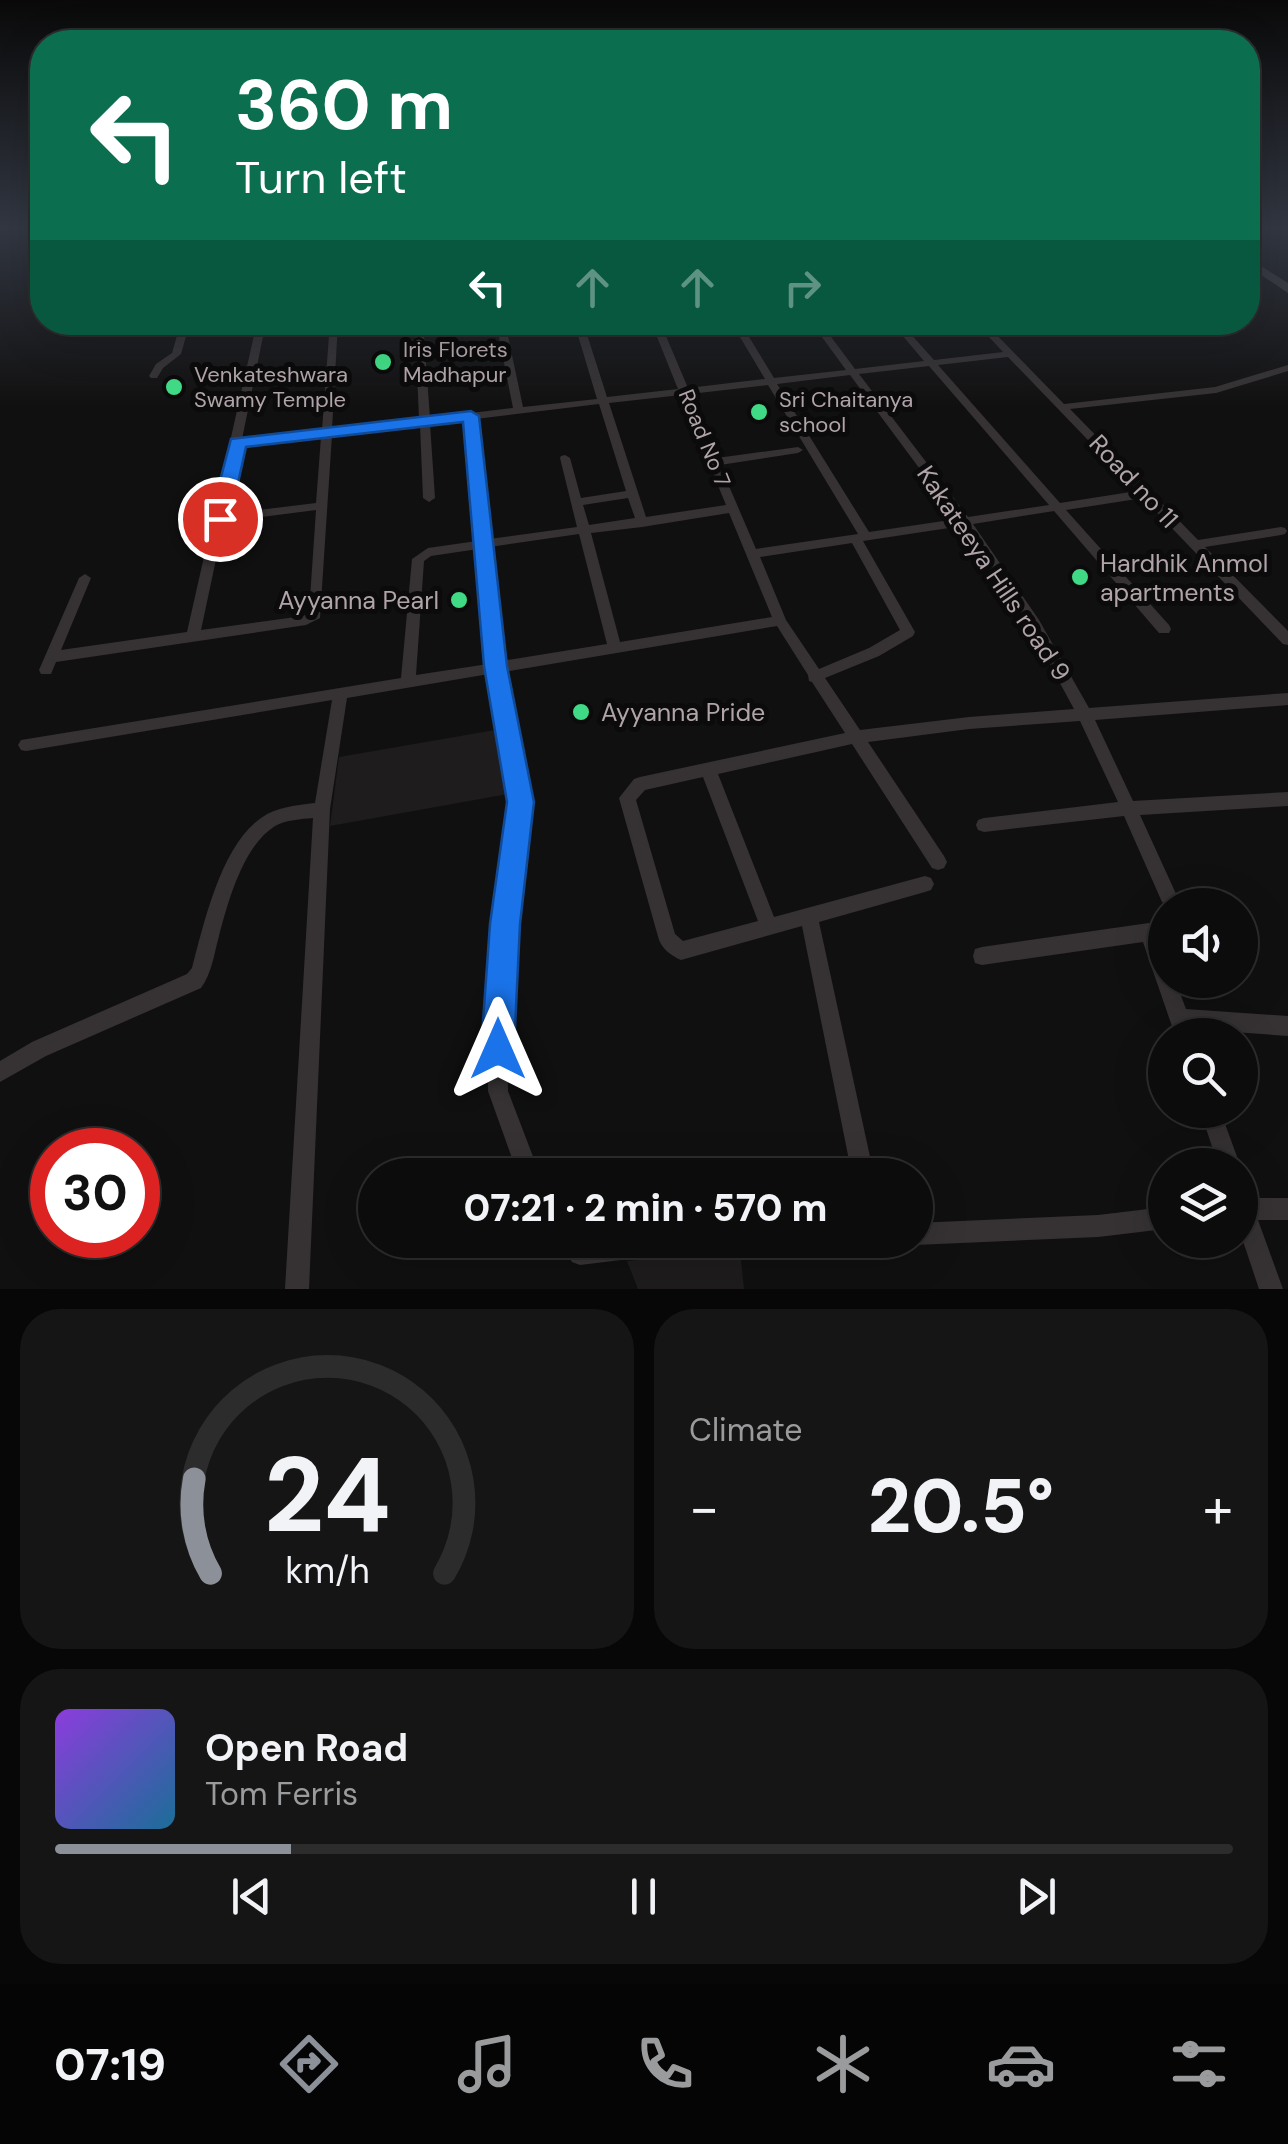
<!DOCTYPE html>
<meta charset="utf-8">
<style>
:root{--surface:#0d0c0c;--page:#161515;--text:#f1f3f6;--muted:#9a9b9d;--line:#2d2c2d;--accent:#8c9099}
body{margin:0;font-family:"DM Sans",sans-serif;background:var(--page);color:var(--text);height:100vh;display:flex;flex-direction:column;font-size:38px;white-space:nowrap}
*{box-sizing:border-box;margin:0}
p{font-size:32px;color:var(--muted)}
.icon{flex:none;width:55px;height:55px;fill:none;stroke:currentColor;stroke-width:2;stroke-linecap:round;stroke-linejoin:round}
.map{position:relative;height:1289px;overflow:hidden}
.panel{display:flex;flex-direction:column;gap:20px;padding:20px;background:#070707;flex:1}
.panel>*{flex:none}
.banner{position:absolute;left:30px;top:30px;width:1230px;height:305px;border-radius:40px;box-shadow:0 10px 40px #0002,0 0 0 2px var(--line);background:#0b6e4f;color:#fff;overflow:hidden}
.buttons{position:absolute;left:1148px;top:888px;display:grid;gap:20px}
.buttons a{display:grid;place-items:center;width:110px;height:110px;border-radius:50%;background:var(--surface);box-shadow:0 10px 40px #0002,0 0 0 2px var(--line);font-size:50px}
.speed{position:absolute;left:30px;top:1128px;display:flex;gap:20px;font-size:50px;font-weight:700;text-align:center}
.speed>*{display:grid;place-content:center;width:130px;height:130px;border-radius:50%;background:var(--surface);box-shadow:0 10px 40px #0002,0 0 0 2px var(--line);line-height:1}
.speed .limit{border:15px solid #d22;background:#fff;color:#111}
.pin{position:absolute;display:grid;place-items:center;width:85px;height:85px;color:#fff;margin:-42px;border:5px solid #fff;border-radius:50%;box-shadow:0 2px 10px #0007}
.me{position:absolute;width:110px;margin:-55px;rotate:0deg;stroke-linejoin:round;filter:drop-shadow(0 0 8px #0008)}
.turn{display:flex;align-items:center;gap:35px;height:210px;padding:0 40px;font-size:45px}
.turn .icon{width:130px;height:130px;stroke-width:2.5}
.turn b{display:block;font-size:70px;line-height:85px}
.lanes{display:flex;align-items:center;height:95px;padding:0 40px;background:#0003;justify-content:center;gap:50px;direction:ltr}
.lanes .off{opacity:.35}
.big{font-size:75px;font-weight:800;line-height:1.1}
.panel .tile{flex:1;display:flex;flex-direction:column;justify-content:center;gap:15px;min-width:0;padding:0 35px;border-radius:40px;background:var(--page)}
.panel .dial{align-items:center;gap:0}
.dial svg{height:260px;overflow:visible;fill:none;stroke:var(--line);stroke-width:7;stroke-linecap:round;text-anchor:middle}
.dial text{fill:var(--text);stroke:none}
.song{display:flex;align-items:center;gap:30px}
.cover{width:120px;height:120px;border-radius:15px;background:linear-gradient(135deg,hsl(270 70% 55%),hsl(200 70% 35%))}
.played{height:10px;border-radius:5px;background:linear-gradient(90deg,var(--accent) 20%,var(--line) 20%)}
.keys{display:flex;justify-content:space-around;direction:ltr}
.heat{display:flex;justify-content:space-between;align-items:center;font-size:55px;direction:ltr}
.panel .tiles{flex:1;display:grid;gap:20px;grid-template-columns:1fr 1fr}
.tile:last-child{grid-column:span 2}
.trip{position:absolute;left:358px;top:1158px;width:575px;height:100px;border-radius:50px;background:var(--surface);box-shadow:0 10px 40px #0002,0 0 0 2px var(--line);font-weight:800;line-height:100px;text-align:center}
.tab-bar{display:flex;height:160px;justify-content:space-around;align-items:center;background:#050505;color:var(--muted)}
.tab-bar .icon{width:70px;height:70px}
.tab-bar .active{color:var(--accent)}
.tab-bar b{font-size:45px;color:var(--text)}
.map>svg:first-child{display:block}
.built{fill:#1e1c1d}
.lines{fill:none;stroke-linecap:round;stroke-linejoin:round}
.minor{fill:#363233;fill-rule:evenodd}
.secondary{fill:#454042;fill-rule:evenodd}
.route{fill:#1a73e8;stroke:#114b97;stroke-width:2.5}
.poi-dot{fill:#40d985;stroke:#0c0b0b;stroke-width:4}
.labels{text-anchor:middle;stroke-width:10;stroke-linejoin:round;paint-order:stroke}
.far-poi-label{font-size:22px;fill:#b0a3aa;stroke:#0c0b0b;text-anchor:start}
.far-street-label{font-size:22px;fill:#b0a3aa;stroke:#0c0b0b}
.street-label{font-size:25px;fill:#b0a3aa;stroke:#0c0b0b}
.poi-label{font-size:25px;fill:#b0a3aa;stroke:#0c0b0b;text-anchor:start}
</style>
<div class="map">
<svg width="1288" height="1289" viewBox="0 0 1288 1289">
<rect width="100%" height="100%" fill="#111010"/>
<path class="built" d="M 501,729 L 508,794 L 330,826 L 339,757 Z
M 740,1251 L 744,1289 L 638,1289 L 627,1261 Z"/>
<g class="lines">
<path class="minor" d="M 181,322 L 190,322 L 181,354 L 163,368 L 157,378 L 151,378 L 149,376 L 156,364 L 172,353 Z
M 257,322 L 266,322 L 242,439 L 322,430 L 330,322 L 338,322 L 332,429 L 419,419 L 415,322 L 423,322 L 430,418 L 513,408 L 496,322 L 505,322 L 523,407 L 597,399 L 574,322 L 583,322 L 607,397 L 678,389 L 651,322 L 660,322 L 688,388 L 765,379 L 731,322 L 740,322 L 774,378 L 846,370 L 811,322 L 820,322 L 855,369 L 924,361 L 891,322 L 900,322 L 934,360 L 1003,352 L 975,322 L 984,322 L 1064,404 L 1215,387 L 1288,365 L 1288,371 L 1216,393 L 1070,409 L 1198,540 L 1281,527 L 1285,528 L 1287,531 L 1285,534 L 1281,535 L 1205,547 L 1288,631 L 1288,645 L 1283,644 L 1143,498 L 1066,510 L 1169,625 L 1171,629 L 1169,633 L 1159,633 L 1054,511 L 973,524 L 1039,620 L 1089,708 L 1288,693 L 1288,705 L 1095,720 L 1133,801 L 1288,792 L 1288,806 L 1140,815 L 1177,896 L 1174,902 L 1168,904 L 1162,902 L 1124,816 L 984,832 L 978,830 L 976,825 L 978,820 L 984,818 L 1118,802 L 1080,721 L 969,729 L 868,742 L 944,856 L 947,862 L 944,868 L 938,870 L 932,868 L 852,744 L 718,774 L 774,917 L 925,876 L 931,878 L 934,884 L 931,890 L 925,892 L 819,922 L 874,1175 L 852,1175 L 802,926 L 681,960 C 672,956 663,950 659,940 L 619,798 L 634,779 L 640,777 L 845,733 L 812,682 L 809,681 L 808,675 L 777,626 L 503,672 L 528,803 L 507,1010 L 508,1091 L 540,1175 L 518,1175 L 488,1091 L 487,1010 L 512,803 L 489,674 L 347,698 L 330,809 L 309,1289 L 285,1289 L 313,818 C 301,819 286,820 275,826 C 243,846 228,902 219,936 C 214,954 212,973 201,988 L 46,1056 L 0,1082 L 0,1061 L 32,1042 L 187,974 L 192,968 C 204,923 221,846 261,818 C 276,807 297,805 315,803 L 332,700 L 26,751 L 21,750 L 18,745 L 21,740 L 401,678 L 412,559 L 428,548 L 477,541 L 466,420 L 430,424 L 435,498 L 429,502 L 423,498 L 420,425 L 332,435 L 320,618 L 306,625 L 56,662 L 51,674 L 41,674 L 39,670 L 79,578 L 85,574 L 91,578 L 61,650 L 187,632 ZM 1008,357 L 1137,491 L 1060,503 L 938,365 ZM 929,366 L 1049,505 L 968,517 L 859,374 ZM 850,375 L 957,519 L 869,532 L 777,384 ZM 768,385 L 858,534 L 756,549 L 720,465 L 798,453 L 803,450 L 798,447 L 717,458 L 690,394 ZM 681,395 L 726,505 L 646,517 L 609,403 ZM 599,404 L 626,491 L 581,498 L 570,458 L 565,455 L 561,456 L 560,458 L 577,527 L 489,539 L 476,419 ZM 321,437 L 316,503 L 226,514 L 240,446 ZM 628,498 L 635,518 L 589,525 L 583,505 ZM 316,510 L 309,613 L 303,616 L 201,630 L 224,522 ZM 729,513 L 772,617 L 620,642 L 591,533 L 642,527 ZM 962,526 L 1029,626 L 1074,709 L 969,717 L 860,730 L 825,678 L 879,656 L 913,636 L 915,632 L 863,541 ZM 579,534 L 607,644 L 501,661 L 490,547 ZM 852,543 L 900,630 L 869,648 L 819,669 L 786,620 L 760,557 ZM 478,549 L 488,664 L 416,675 L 424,561 L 431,556 ZM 703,777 L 758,921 L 683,941 L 675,934 L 636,800 L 645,790 Z
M 1149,923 L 1155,926 L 1165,951 L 1165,980 L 1175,980 L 1186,1009 L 1288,1016 L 1288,1036 L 1193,1029 L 1195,1035 L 1175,1035 L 1143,942 L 982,965 L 975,963 L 973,956 L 975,949 L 982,947 Z
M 1200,1110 L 1220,1110 L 1240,1165 L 1218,1165 Z
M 1240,1189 L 1248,1192 L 1250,1198 L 1288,1198 L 1288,1220 L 1258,1220 L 1283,1289 L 1259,1289 L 1240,1232 Z
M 1165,1207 L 1165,1229 L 1098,1237 L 915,1245 L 906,1240 L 915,1240 L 915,1223 L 1098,1215 Z
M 559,1240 L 584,1240 L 585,1242 L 601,1240 L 763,1240 L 760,1248 L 752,1251 L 678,1253 L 580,1265 L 572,1262 Z"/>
<path class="secondary" d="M 1248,258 L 1288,283 L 1288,293 L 1248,266 Z"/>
</g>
<linearGradient id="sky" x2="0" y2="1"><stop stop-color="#090909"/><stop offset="0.56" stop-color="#323742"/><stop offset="1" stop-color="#323742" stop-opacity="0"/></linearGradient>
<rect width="1288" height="407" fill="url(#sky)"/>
<path class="route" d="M 471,411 L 479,416 L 507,666 L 534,802 L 520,924 L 514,1049 L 509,1061 L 498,1065 L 486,1061 L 481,1049 L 490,924 L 507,802 L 484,666 L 463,422 L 246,447 L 230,519 L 220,526 L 210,519 L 231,439 Z"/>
<g class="poi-dot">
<circle cx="383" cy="362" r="10"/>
<circle cx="174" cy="387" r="10"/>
<circle cx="759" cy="412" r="10"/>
<circle cx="1080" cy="577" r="10"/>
<circle cx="459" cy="600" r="10"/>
<circle cx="581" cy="712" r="10"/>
</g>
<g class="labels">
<g class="far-poi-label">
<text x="403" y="357">Iris Florets<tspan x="403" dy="25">Madhapur</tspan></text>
<text x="194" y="382">Venkateshwara<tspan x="194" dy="25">Swamy Temple</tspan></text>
<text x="779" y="407">Sri Chaitanya<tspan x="779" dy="25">school</tspan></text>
</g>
<g class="far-street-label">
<text transform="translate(705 438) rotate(68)" y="8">Road No 7</text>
</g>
<g class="street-label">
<text transform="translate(1134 481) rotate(47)" y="9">Road no 11</text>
<text transform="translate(994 573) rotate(56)" y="9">Kakateeya Hills road 9</text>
</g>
<g class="poi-label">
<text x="1100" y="572">Hardhik Anmol<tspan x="1100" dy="29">apartments</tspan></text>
<text x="439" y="609" text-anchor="end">Ayyanna Pearl</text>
<text x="601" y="721">Ayyanna Pride</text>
</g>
</g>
</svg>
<div class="buttons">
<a><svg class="icon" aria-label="sound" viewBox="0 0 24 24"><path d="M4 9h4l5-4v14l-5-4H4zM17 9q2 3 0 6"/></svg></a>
<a><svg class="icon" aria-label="search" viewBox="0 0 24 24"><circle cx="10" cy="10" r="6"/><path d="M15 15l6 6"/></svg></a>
<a><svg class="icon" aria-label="layers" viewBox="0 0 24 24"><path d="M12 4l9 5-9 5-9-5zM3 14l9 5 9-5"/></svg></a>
</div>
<div class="speed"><div class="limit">30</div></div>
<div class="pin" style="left:220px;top:519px;background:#d93025"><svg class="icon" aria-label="arrive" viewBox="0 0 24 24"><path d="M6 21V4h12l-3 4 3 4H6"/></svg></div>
<svg class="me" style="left:498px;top:1049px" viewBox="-20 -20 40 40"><path d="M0-17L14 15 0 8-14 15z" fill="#1a73e8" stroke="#fff" stroke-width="4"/></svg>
<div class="trip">07:21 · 2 min · 570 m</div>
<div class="banner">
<div class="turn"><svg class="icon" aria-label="left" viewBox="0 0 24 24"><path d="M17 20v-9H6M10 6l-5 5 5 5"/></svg><div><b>360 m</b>Turn left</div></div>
<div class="lanes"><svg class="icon" aria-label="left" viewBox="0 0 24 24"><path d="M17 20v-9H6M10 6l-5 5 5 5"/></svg><svg class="icon off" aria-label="ahead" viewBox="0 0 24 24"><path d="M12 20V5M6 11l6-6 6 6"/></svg><svg class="icon off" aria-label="ahead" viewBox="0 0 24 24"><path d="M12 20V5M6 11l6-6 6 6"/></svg><svg class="icon off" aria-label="right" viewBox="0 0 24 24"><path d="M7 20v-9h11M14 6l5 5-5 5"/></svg></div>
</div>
</div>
<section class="panel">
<div class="tiles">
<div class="tile dial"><svg viewBox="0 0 100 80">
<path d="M14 69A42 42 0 1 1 86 69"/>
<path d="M14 69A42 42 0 0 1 9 40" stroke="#8c9099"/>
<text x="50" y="56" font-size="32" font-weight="700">24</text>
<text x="50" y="72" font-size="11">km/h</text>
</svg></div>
<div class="tile"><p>Climate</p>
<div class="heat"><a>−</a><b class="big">20.5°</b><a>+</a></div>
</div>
<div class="tile">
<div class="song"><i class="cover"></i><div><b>Open Road</b><p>Tom Ferris</p></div></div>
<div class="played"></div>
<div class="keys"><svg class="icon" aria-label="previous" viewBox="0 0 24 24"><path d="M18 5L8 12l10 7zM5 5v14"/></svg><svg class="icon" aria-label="pause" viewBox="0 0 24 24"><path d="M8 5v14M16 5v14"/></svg><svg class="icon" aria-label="next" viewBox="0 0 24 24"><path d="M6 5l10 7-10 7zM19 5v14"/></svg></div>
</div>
</div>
</section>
<nav class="tab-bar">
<b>07:19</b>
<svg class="icon active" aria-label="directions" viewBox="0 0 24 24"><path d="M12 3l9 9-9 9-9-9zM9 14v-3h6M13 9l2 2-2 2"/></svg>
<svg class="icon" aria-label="music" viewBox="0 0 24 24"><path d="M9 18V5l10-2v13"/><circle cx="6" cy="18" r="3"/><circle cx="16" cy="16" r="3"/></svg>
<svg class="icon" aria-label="phone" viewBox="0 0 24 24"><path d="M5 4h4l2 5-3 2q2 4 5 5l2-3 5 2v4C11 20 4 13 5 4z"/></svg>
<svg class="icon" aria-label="climate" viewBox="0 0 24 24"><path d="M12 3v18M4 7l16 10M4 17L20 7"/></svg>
<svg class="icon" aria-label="car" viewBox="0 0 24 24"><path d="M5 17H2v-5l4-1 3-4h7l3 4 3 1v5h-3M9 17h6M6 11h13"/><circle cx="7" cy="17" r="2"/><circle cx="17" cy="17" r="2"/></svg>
<svg class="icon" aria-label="filters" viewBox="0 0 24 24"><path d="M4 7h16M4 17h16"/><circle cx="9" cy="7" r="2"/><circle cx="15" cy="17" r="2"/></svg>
</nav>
